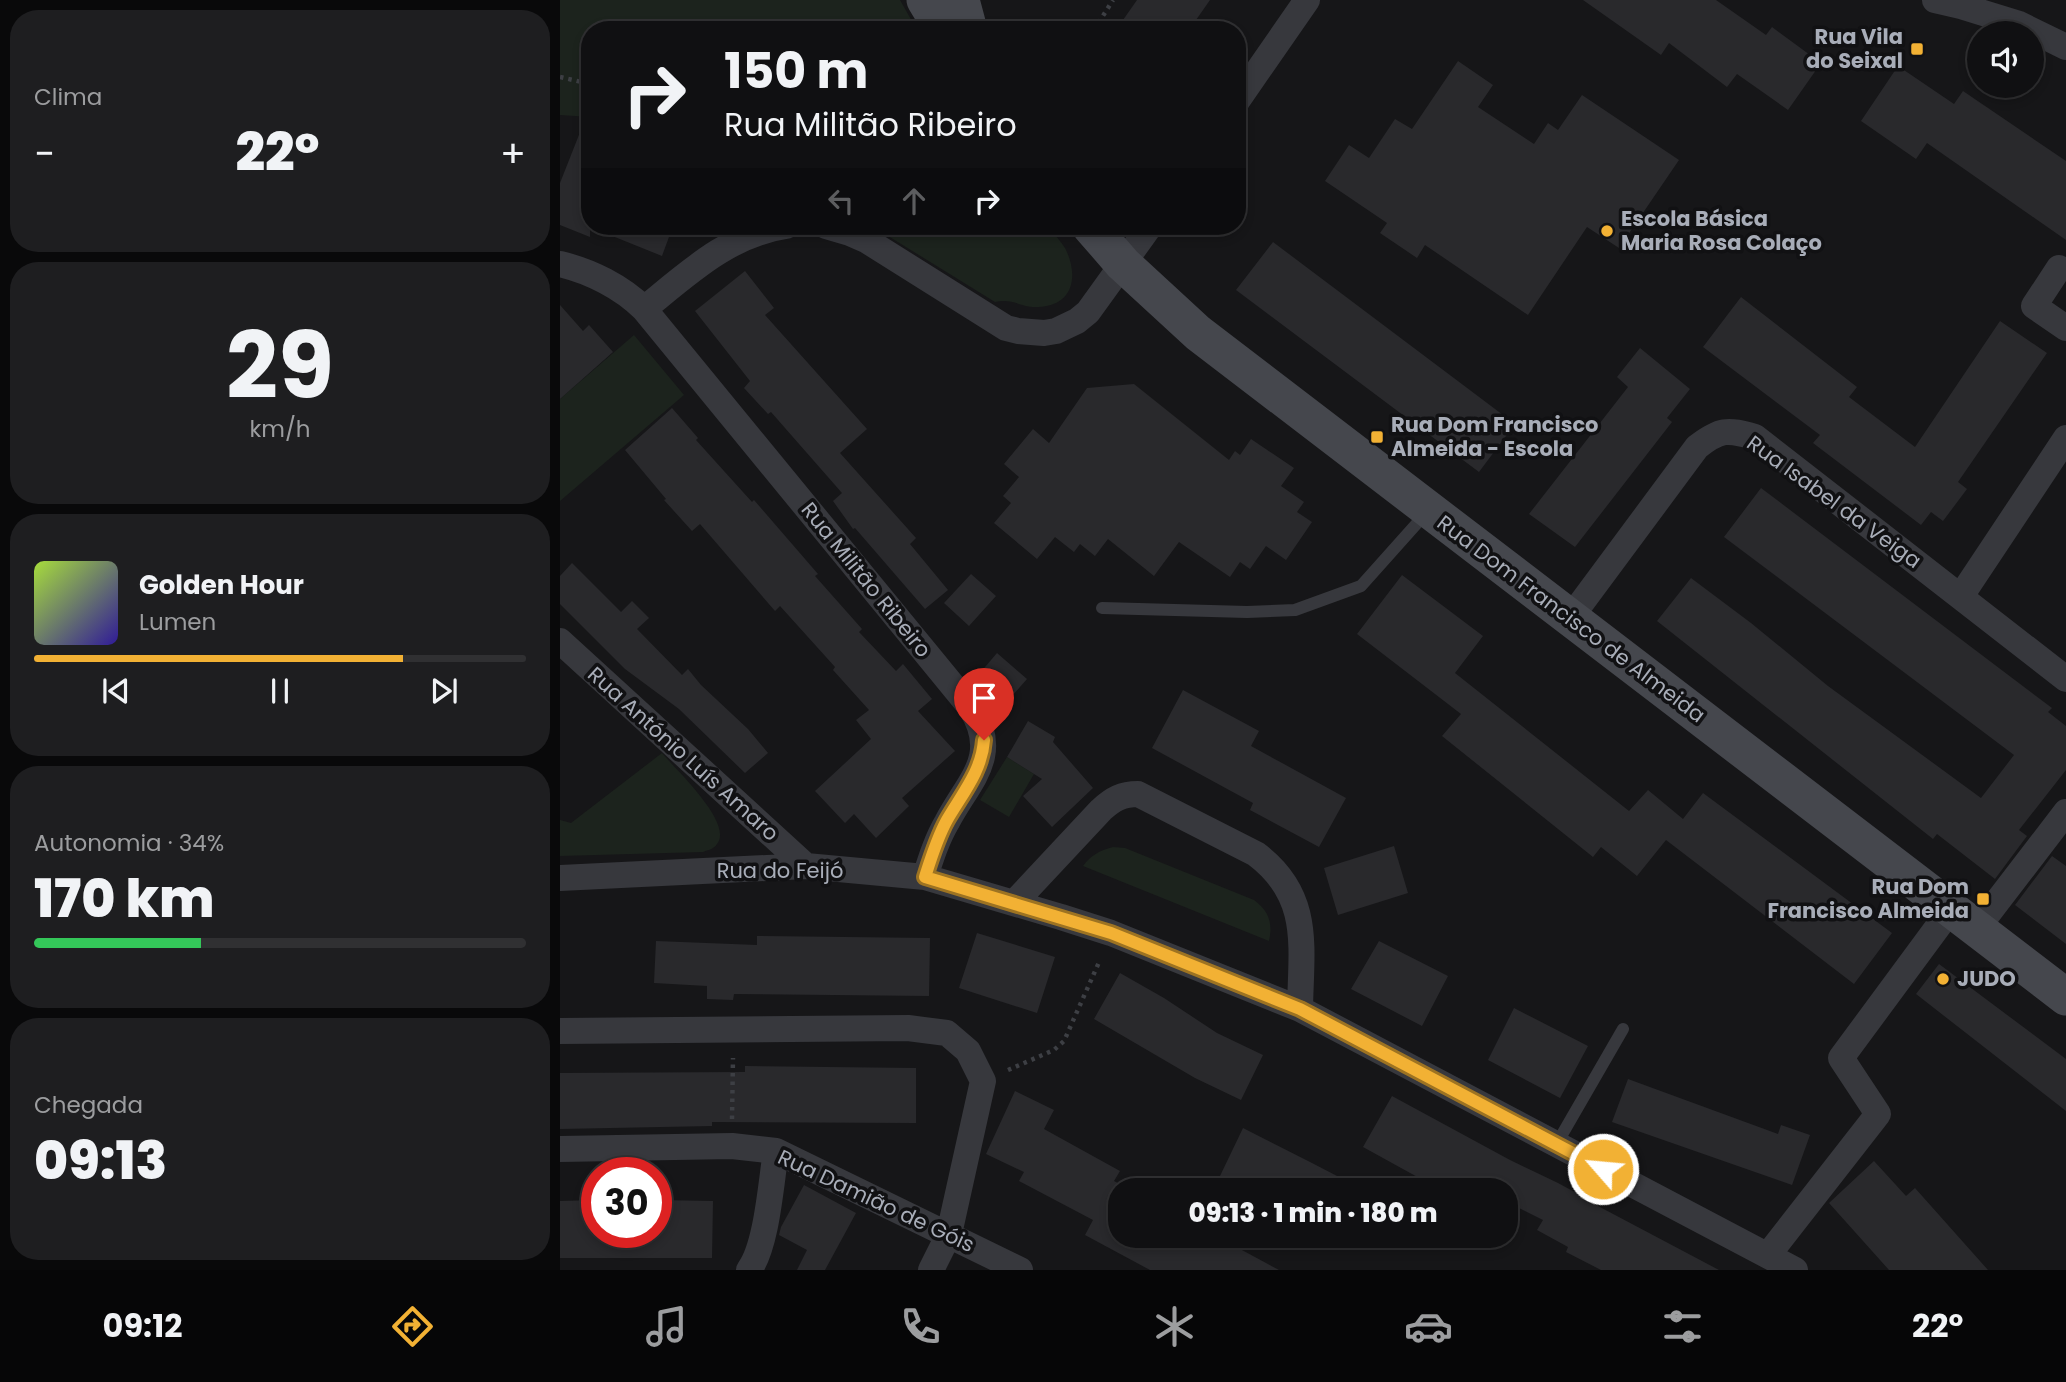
<!DOCTYPE html>
<html lang="pt">
<meta charset="utf-8">
<style>
:root{--surface:#101012;--page:#1e1e20;--text:#f1f3f6;--muted:#9c9d9f;--line:#303032;--accent:#f2b134}
body{margin:0;font-family:Poppins,sans-serif;background:var(--page);color:var(--text);height:100vh;display:flex;flex-direction:column;font-size:26px;white-space:nowrap}
*{box-sizing:border-box;margin:0}
p{font-size:23px;color:var(--muted)}
.icon{flex:none;width:38px;height:38px;fill:none;stroke:currentColor;stroke-width:2;stroke-linecap:round;stroke-linejoin:round}
.map{position:relative;flex:1;overflow:hidden}
.details{display:flex;flex-direction:column;gap:10px;padding:10px;background:#09090a;width:560px}
.details>*{flex:none}
.top-card{position:absolute;left:21px;top:21px;width:665px;height:214px;border-radius:28px;box-shadow:0 4px 10px #0003,0 0 0 2px var(--line);background:#101012;color:var(--text);overflow:hidden}
.controls{position:absolute;left:1407px;top:21px;display:grid;gap:14px}
.controls a{display:grid;place-items:center;width:77px;height:77px;border-radius:50%;background:var(--surface);box-shadow:0 4px 10px #0003,0 0 0 2px var(--line);font-size:35px}
.speed{position:absolute;left:21px;top:1157px;display:flex;gap:14px;font-size:35px;font-weight:700;text-align:center}
.speed>*{display:grid;place-content:center;width:91px;height:91px;border-radius:50%;background:var(--surface);box-shadow:0 4px 10px #0003,0 0 0 2px var(--line);line-height:1}
.speed .limit{border:10px solid #d22;background:#fff;color:#111}
.pin{position:absolute;display:grid;place-items:center;width:60px;height:60px;color:#fff;margin:-72px -30px;border-radius:50% 50% 50% 0;rotate:-45deg;box-shadow:0 0 7px #0007}
.pin .icon{rotate:45deg}
.me{position:absolute;width:77px;margin:-38px;rotate:297deg;stroke-linejoin:round;filter:drop-shadow(0 0 5px #0008)}
.turn{display:flex;align-items:center;gap:24px;height:147px;padding:0 28px;font-size:32px}
.turn .icon{width:91px;height:91px;stroke-width:2.5}
.turn b{display:block;font-size:49px;line-height:60px}
.lanes{display:flex;align-items:center;height:66px;padding:0 28px;background:#0003;justify-content:center;gap:35px;direction:ltr}
.lanes .off{opacity:.35}
.big{font-size:52px;font-weight:800;line-height:1.1}
.details .card{flex:1;display:flex;flex-direction:column;justify-content:center;gap:10px;min-width:0;padding:0 24px;border-radius:28px;background:var(--page)}
.details .dial{align-items:center;gap:0}
.dial b{font-size:91px;line-height:1}
.song{display:flex;align-items:center;gap:21px}
.cover{width:84px;height:84px;border-radius:10px;background:linear-gradient(135deg,hsl(80 70% 55%),hsl(250 70% 35%))}
.played{height:7px;border-radius:4px;background:linear-gradient(90deg,var(--accent) 75%,var(--line) 75%)}
.keys{display:flex;justify-content:space-around;direction:ltr}
.heat{display:flex;justify-content:space-between;align-items:center;font-size:38px;direction:ltr}
.charge{height:10px;border-radius:5px;background:linear-gradient(90deg,#34c759 34%,var(--line) 0)}
.trip{position:absolute;left:548px;top:1178px;width:410px;height:70px;border-radius:28px;background:var(--surface);box-shadow:0 4px 10px #0003,0 0 0 2px var(--line);font-weight:800;line-height:70px;text-align:center}
.dock{display:flex;height:112px;justify-content:space-around;align-items:center;background:#060607;color:var(--muted)}
.dock .icon{width:49px;height:49px}
.dock .on{color:var(--accent)}
.dock b{font-size:32px;color:var(--text)}
main{display:flex;flex:1;min-height:0}
.map>svg:first-child{display:block}
.green{fill:#1c231d}
.building{fill:#29292c}
.lines{fill:none;stroke-linecap:round;stroke-linejoin:round}
.path{stroke:#3d3f44;stroke-width:4.5;stroke-dasharray:3.5 5;stroke-linecap:butt}
.lane{stroke:#37383d;stroke-width:12}
.street{stroke:#37383d;stroke-width:26}
.secondary{stroke:#45474d;stroke-width:37}
.route-casing{stroke:#9d7322;stroke-width:18}
.route{stroke:#f2b134;stroke-width:12}
.poi-dot{fill:#f2b134;stroke:#111113;stroke-width:2.5}
.labels{text-anchor:middle;stroke-width:7;stroke-linejoin:round;paint-order:stroke}
.poi-label{font-size:21px;font-weight:bold;fill:#a8adb8;stroke:#111113;text-anchor:start}
.street-label{font-size:21px;fill:#a8adb8;stroke:#111113}
</style>
<main>
<section class="details">
<div class="card"><p>Clima</p>
<div class="heat"><a>−</a><b class="big">22°</b><a>+</a></div>
</div>
<div class="card dial"><b>29</b><p>km/h</p></div>
<div class="card">
<div class="song"><i class="cover"></i><div><b>Golden Hour</b><p>Lumen</p></div></div>
<div class="played"></div>
<div class="keys"><svg class="icon" aria-label="previous" viewBox="0 0 24 24"><path d="M18 5L8 12l10 7zM5 5v14"/></svg><svg class="icon" aria-label="pause" viewBox="0 0 24 24"><path d="M8 5v14M16 5v14"/></svg><svg class="icon" aria-label="next" viewBox="0 0 24 24"><path d="M6 5l10 7-10 7zM19 5v14"/></svg></div>
</div>
<div class="card"><p>Autonomia · 34%</p><b class="big">170 km</b><div class="charge"></div></div>
<div class="card"><p>Chegada</p><b class="big">09:13</b></div>
</section>
<div class="map">
<svg width="1506" height="1270" viewBox="0 0 1506 1270">
<rect width="100%" height="100%" fill="#161618"/>
<path class="green" d="M 0,0 L 340,0 L 357,30 L 30,30 L 30,117 L 0,115 Z
M 312,226 L 488,226 C 493,233 500,240 505,248 C 519,275 514,306 478,307 C 460,308 455,298 435,302 Z
M 74,335 L 124,395 L 0,501 L 0,399 Z
M 102,753 C 115,769 174,823 157,844 C 154,849 148,850 143,852 L 0,856 L 0,820 L 11,823 Z
M 447,757 L 474,774 L 449,817 L 420,800 Z
M 553,847 L 565,848 L 694,900 C 709,911 713,923 709,941 L 523,866 C 531,855 539,851 553,847 Z"/>
<path class="building" d="M 577,0 L 650,0 L 629,30 L 556,30 Z
M 1023,0 L 1156,0 L 1206,35 L 1212,27 L 1261,63 L 1228,110 L 1177,74 L 1167,87 L 1109,43 L 1101,55 Z
M 898,61 L 933,85 L 918,107 L 974,144 L 988,123 L 998,130 L 1022,95 L 1119,160 L 1059,248 L 1027,227 L 968,315 L 865,245 L 857,258 L 820,233 L 827,223 L 765,181 L 789,145 L 809,158 L 835,119 L 852,129 Z
M 1338,66 L 1394,104 L 1403,91 L 1506,161 L 1506,240 L 1367,143 L 1356,159 L 1301,121 Z
M 28,112 L 30,112 L 30,226 L 113,226 L 102,256 L 30,227 L 30,237 L 0,225 L 0,183 Z
M 713,242 L 955,424 L 919,472 L 676,290 Z
M 185,271 L 214,308 L 205,315 L 307,429 L 280,453 L 356,538 L 350,544 L 388,590 L 365,609 L 295,528 L 293,529 L 273,501 L 282,493 L 211,412 L 208,414 L 184,388 L 190,381 L 135,311 Z
M 1181,297 L 1297,387 L 1289,397 L 1355,447 L 1440,321 L 1487,353 L 1398,482 L 1407,489 L 1383,521 L 1371,512 L 1361,525 L 1253,443 L 1260,435 L 1143,347 Z
M 0,305 L 23,331 L 29,325 L 53,352 L 0,399 Z
M 1080,348 L 1130,389 L 1107,418 L 1112,422 L 1015,547 L 969,514 L 1068,387 L 1057,377 Z
M 574,384 L 669,460 L 675,451 L 680,455 L 691,439 L 734,468 L 721,486 L 744,502 L 737,512 L 752,522 L 726,560 L 706,546 L 690,569 L 680,562 L 670,577 L 619,542 L 594,576 L 548,539 L 535,556 L 520,544 L 514,552 L 495,537 L 477,559 L 434,523 L 451,503 L 443,496 L 459,477 L 444,464 L 473,429 L 489,443 L 527,388 Z
M 112,408 L 138,438 L 136,440 L 192,502 L 194,500 L 258,574 L 255,576 L 302,629 L 299,632 L 336,671 L 343,664 L 372,699 L 358,711 L 395,751 L 342,798 L 349,806 L 316,838 L 294,814 L 285,823 L 255,791 L 311,739 L 296,720 L 309,710 L 273,670 L 275,667 L 220,606 L 215,611 L 140,524 L 132,531 L 104,500 L 106,499 L 65,450 Z
M 1201,488 L 1492,708 L 1488,712 L 1506,726 L 1506,770 L 1459,830 L 1467,836 L 1435,879 L 1377,834 L 1373,839 L 1097,621 L 1131,578 L 1191,623 L 1268,686 L 1421,798 L 1454,755 L 1164,537 Z
M 12,563 L 61,612 L 72,601 L 89,618 L 77,629 L 122,675 L 128,669 L 141,685 L 188,729 L 208,753 L 185,773 L 119,709 L 65,669 L 0,604 L 0,576 Z
M 411,574 L 436,596 L 409,626 L 384,603 Z
M 842,575 L 923,636 L 895,673 L 1069,811 L 1088,790 L 1123,819 L 1143,793 L 1332,933 L 1294,984 L 1106,840 L 1077,876 L 1041,847 L 1033,857 L 882,736 L 901,714 L 797,634 Z
M 437,653 L 467,679 L 444,705 L 414,680 Z
M 623,690 L 699,731 L 691,746 L 786,798 L 759,847 L 690,810 L 693,803 L 592,748 Z
M 468,721 L 495,737 L 493,742 L 533,788 L 492,827 L 463,796 L 482,779 L 447,757 Z
M 834,846 L 848,893 L 778,915 L 764,868 Z
M 1492,856 L 1506,866 L 1506,944 L 1455,905 Z
M 417,933 L 495,957 L 477,1013 L 399,988 Z
M 197,936 L 370,938 L 369,996 L 174,994 L 173,1000 L 147,999 L 147,986 L 94,983 L 96,941 L 197,945 Z
M 819,941 L 888,976 L 862,1026 L 791,989 Z
M 1379,964 L 1506,1059 L 1506,1111 L 1356,994 Z
M 560,973 L 604,998 L 657,1033 L 703,1055 L 681,1100 L 635,1078 L 534,1019 Z
M 954,1008 L 1028,1046 L 1000,1098 L 928,1060 Z
M 185,1066 L 356,1068 L 356,1123 L 152,1122 L 152,1126 L 0,1129 L 0,1073 L 185,1072 Z
M 1068,1079 L 1218,1134 L 1221,1125 L 1250,1135 L 1232,1185 L 1052,1122 Z
M 455,1091 L 494,1110 L 484,1129 L 560,1171 L 554,1181 L 571,1190 L 560,1190 L 560,1236 L 656,1236 L 719,1270 L 590,1270 L 525,1235 L 533,1220 L 459,1181 L 464,1172 L 426,1154 Z
M 832,1096 L 950,1160 L 998,1183 L 1022,1196 L 1021,1197 L 1159,1270 L 1041,1270 L 1006,1252 L 1008,1247 L 977,1230 L 983,1220 L 945,1201 L 945,1190 L 881,1190 L 803,1147 Z
M 683,1128 L 752,1163 L 804,1190 L 689,1190 L 660,1176 Z
M 1314,1161 L 1346,1196 L 1355,1188 L 1428,1270 L 1329,1270 L 1269,1203 Z
M 244,1185 L 296,1213 L 265,1270 L 237,1270 L 247,1250 L 219,1235 L 221,1227 Z
M 37,1200 L 37,1232 L 96,1232 L 96,1200 L 153,1201 L 152,1258 L 0,1258 L 0,1201 Z"/>
<g class="lines">
<path class="path" d="M 534,30 L 553,0
M 0,77 L 30,84
M 448,1070 L 494,1050 L 504,1041 L 540,960
M 172,1119 L 173,1058"/>
<path class="lane" d="M 542,608 L 687,612 L 735,610 L 801,586 L 868,511
M 996,1145 L 1063,1029"/>
<path class="street" d="M 1375,0 L 1401,6 L 1459,24 L 1506,47
M 677,101 L 747,0
M 266,226 L 290,233 L 306,240 L 446,328 L 458,331 L 484,333 L 496,331 L 517,321 L 528,312 L 590,226
M 0,264 C 30,271 62,287 84,309 L 411,708 C 441,757 409,780 387,822 C 377,839 371,858 365,877
M 1499,268 L 1474,306 L 1506,328
M 84,309 C 127,274 169,234 226,226
M 1401,596 L 1506,438
M 1011,617 L 1137,447 C 1160,429 1167,429 1195,437 L 1506,679
M 0,641 L 246,866
M 0,878 L 246,866 L 365,877 L 501,917 L 551,933 L 740,1009 L 1235,1270
M 454,903 L 541,810 C 553,799 562,794 578,794 L 696,854 C 752,896 741,947 740,1009
M 1417,928 L 1506,812
M 0,1031 L 348,1028 L 387,1033 L 408,1051 L 423,1081 L 389,1234 L 371,1270
M 0,1149 L 172,1146 L 216,1151 L 460,1270
M 1208,1255 L 1318,1114 L 1281,1058 L 1391,909
M 189,1270 C 207,1246 211,1182 216,1151"/>
<path class="secondary" d="M 365,0 L 383,30
M 401,0 L 409,30
M 530,226 L 563,264 L 638,333 L 1506,997"/>
</g>
<g class="lines">
<defs>
<path id="route" d="M 424,740 C 422,771 402,794 387,820 C 377,838 371,858 365,877 L 551,933 L 740,1009 L 1043,1169"/>
</defs>
<use href="#route" class="route-casing"/>
<use href="#route" class="route"/>
</g>
<g class="poi-dot">
<rect x="1350" y="42" width="14" height="14" rx="3.5"/>
<circle cx="1047" cy="231" r="7"/>
<rect x="810" y="430" width="14" height="14" rx="3.5"/>
<rect x="1416" y="892" width="14" height="14" rx="3.5"/>
<circle cx="1383" cy="979" r="7"/>
</g>
<g class="labels">
<g class="poi-label">
<text x="1343" y="44" text-anchor="end">Rua Vila<tspan x="1343" dy="24">do Seixal</tspan></text>
<text x="1061" y="226">Escola Básica<tspan x="1061" dy="24">Maria Rosa Colaço</tspan></text>
<text x="831" y="432">Rua Dom Francisco<tspan x="831" dy="24">Almeida - Escola</tspan></text>
<text x="1409" y="894" text-anchor="end">Rua Dom<tspan x="1409" dy="24">Francisco Almeida</tspan></text>
<text x="1397" y="986">JUDO</text>
</g>
<g class="street-label">
<text transform="translate(1274 502) rotate(36)" y="7">Rua Isabel da Veiga</text>
<text transform="translate(306 580) rotate(51)" y="7">Rua Militão Ribeiro</text>
<text transform="translate(1011 619) rotate(37)" y="7">Rua Dom Francisco de Almeida</text>
<text transform="translate(123 754) rotate(42)" y="7">Rua António Luís Amaro</text>
<text x="220" y="878">Rua do Feijó</text>
<text transform="translate(316 1201) rotate(25)" y="7">Rua Damião de Góis</text>
</g>
</g>
</svg>
<div class="controls">
<a><svg class="icon" aria-label="sound" viewBox="0 0 24 24"><path d="M4 9h4l5-4v14l-5-4H4zM17 9q2 3 0 6"/></svg></a>
</div>
<div class="speed"><div class="limit">30</div></div>
<div class="pin" style="left:424px;top:740px;background:#d93025"><svg class="icon" aria-label="arrive" viewBox="0 0 24 24"><path d="M6 21V4h12l-3 4 3 4H6"/></svg></div>
<svg class="me" style="left:1043px;top:1169px" viewBox="-20 -20 40 40"><circle r="17" fill="#f2b134" stroke="#fff" stroke-width="3"/><path d="M0-11L8 9 0 5-8 9z" fill="#fff"/></svg>
<div class="trip">09:13 · 1 min · 180 m</div>
<div class="top-card">
<div class="turn"><svg class="icon" aria-label="right" viewBox="0 0 24 24"><path d="M7 20v-9h11M14 6l5 5-5 5"/></svg><div><b>150 m</b>Rua Militão Ribeiro</div></div>
<div class="lanes"><svg class="icon off" aria-label="left" viewBox="0 0 24 24"><path d="M17 20v-9H6M10 6l-5 5 5 5"/></svg><svg class="icon off" aria-label="ahead" viewBox="0 0 24 24"><path d="M12 20V5M6 11l6-6 6 6"/></svg><svg class="icon" aria-label="right" viewBox="0 0 24 24"><path d="M7 20v-9h11M14 6l5 5-5 5"/></svg></div>
</div>
</div>
</main>
<nav class="dock">
<b>09:12</b>
<svg class="icon on" aria-label="directions" viewBox="0 0 24 24"><path d="M12 3l9 9-9 9-9-9zM9 14v-3h6M13 9l2 2-2 2"/></svg>
<svg class="icon" aria-label="music" viewBox="0 0 24 24"><path d="M9 18V5l10-2v13"/><circle cx="6" cy="18" r="3"/><circle cx="16" cy="16" r="3"/></svg>
<svg class="icon" aria-label="phone" viewBox="0 0 24 24"><path d="M5 4h4l2 5-3 2q2 4 5 5l2-3 5 2v4C11 20 4 13 5 4z"/></svg>
<svg class="icon" aria-label="climate" viewBox="0 0 24 24"><path d="M12 3v18M4 7l16 10M4 17L20 7"/></svg>
<svg class="icon" aria-label="car" viewBox="0 0 24 24"><path d="M5 17H2v-5l4-1 3-4h7l3 4 3 1v5h-3M9 17h6M6 11h13"/><circle cx="7" cy="17" r="2"/><circle cx="17" cy="17" r="2"/></svg>
<svg class="icon" aria-label="filters" viewBox="0 0 24 24"><path d="M4 7h16M4 17h16"/><circle cx="9" cy="7" r="2"/><circle cx="15" cy="17" r="2"/></svg>
<b>22°</b>
</nav>
